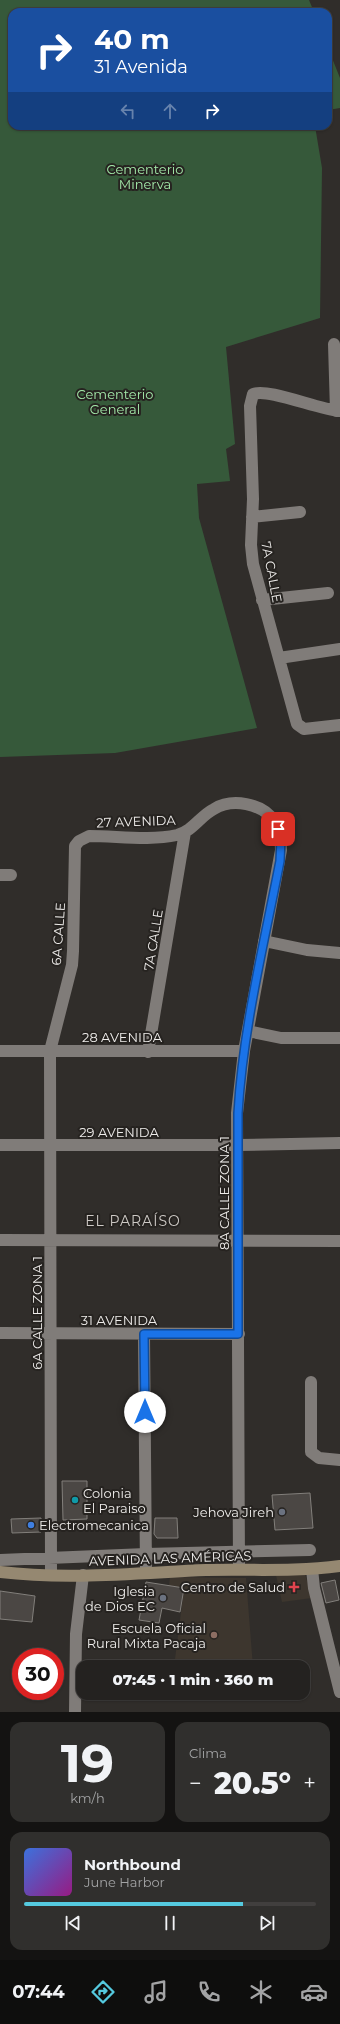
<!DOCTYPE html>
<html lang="es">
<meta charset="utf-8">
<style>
:root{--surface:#242220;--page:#302f2d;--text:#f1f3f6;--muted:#a3a4a5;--line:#413f3e;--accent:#55cadf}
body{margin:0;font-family:Montserrat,sans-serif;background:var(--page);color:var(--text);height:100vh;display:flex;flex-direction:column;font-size:15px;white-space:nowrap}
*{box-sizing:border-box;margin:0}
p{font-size:13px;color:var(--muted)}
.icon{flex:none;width:22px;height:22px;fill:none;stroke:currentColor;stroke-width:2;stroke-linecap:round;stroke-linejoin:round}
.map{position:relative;height:1712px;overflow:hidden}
.panel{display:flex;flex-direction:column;gap:10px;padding:10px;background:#141312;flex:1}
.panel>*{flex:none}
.banner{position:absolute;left:8px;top:8px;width:324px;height:122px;border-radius:12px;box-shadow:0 1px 3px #0004,0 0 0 1px var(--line);background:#1a4fa0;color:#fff;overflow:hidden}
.speed{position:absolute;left:12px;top:1648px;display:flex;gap:8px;font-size:20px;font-weight:700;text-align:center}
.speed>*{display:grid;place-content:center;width:52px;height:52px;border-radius:50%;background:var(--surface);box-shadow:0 1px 3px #0004,0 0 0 1px var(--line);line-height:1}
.speed .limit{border:6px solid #d22;background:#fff;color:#111}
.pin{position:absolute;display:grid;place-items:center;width:34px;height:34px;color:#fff;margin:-17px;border-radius:8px;box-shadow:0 2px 6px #0006}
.me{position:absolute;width:44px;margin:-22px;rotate:0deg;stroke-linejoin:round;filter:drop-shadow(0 0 3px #0008)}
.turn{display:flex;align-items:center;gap:14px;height:84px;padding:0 20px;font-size:18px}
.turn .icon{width:52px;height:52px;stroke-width:2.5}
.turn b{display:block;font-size:28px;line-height:34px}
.lanes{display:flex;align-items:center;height:38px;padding:0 20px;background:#0003;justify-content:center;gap:20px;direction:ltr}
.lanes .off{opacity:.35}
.big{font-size:30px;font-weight:800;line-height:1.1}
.panel .widget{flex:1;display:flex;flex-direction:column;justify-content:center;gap:6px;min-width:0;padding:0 14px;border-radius:12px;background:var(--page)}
.panel .dial{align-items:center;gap:0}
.dial b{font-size:52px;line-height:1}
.song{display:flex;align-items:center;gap:12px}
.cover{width:48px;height:48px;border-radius:6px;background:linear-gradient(135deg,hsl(220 70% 55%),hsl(310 70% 35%))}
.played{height:4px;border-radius:2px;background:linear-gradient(90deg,var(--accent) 75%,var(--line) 75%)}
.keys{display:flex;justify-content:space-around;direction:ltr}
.heat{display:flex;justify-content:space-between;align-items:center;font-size:22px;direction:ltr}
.panel .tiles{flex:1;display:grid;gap:10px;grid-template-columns:1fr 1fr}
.widget:last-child{grid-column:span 2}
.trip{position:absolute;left:76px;top:1660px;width:234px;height:40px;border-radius:12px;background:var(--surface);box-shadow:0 1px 3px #0004,0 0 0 1px var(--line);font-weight:800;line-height:40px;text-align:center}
.tabs{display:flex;height:64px;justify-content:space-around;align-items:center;background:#0e0e0d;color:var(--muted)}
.tabs .icon{width:28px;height:28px}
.tabs .on{color:var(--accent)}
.tabs b{font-size:18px;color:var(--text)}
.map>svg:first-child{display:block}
.built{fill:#3d362e}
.green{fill:#36593a}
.building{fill:#4b4744;stroke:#827f7b}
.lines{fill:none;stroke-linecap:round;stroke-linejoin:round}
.street{stroke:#807c79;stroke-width:12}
.secondary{stroke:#958871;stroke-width:12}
.route-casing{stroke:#114b97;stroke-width:10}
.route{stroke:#1a73e8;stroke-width:7}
.culture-dot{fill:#0f9aa8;stroke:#262320;stroke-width:1.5}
.worship-dot{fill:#6b7280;stroke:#262320;stroke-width:1.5}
.shop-dot{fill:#3f7fe0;stroke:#262320;stroke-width:1.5}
.health-dot{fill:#e0444e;stroke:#262320;stroke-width:1.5}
.education-dot{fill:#8d6e63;stroke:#262320;stroke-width:1.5}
.labels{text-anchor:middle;stroke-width:4;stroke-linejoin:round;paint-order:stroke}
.park-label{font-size:13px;fill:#a4ebaa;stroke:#262320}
.street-label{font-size:13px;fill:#efedeb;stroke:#262320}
.poi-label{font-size:13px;fill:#efedeb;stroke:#262320;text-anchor:end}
.neighbourhood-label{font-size:14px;letter-spacing:1px;fill:#cdc9c5;stroke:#262320}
</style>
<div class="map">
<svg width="340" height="1712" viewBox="0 0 340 1712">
<rect width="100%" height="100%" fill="#302d2a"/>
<path class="built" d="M 305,1574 L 312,1598 L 282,1602 L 276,1575 Z
M 170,1577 L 246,1578 L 253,1667 L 203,1667 L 175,1659 L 184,1589 L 169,1586 Z"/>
<path class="green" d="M 0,0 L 309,0 L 314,12 L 12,12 L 12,126 L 315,126 L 322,168 L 320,318 L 226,347 L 235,444 L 226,449 L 230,481 L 197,484 L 199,518 L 257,728 L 115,753 L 0,757 Z
M 328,48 L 340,78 L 340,108 L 328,110 Z"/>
<path class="building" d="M 62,1481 L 87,1481 L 87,1519 L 63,1520 Z
M 310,1493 L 313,1528 L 275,1530 L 272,1495 Z
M 41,1518 L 41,1532 L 12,1533 L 11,1519 Z
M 155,1518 L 177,1518 L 178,1538 L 157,1538 L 154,1534 Z
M 335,1580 L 339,1600 L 326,1603 L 321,1583 Z
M 146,1582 L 184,1588 L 180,1612 L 162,1608 L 159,1623 L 139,1620 Z
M 0,1591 L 35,1596 L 32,1622 L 0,1619 Z"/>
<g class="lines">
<path class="street" d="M 334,344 L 336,411
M 340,411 C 319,410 269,388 253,394 L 250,406 L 253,499 L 251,545 L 253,564 L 297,724 L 304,729 L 340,725
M 252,517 L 300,512
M 262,600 L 328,593
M 279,658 L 340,649
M 0,875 L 11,875
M 264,941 L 307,950 L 340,953
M 248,1031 L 281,1038 L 340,1038
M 0,1051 L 244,1051
M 148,1052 L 185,832
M 0,1145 L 238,1145 L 340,1143
M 0,1240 L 340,1241
M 0,1333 L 239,1334
M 144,1334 L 146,1572
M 311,1382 L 311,1452 L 319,1458 L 340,1460
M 0,1560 L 146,1554 L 310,1550
M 312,1569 L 314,1588 L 340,1692
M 51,1575 L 50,1051 L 72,965 L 73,951 L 75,846 L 79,841 L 89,836 C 118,836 149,841 177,835 C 193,831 200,816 214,809 C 232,798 262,803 274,821 C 280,829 281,840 281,850 L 244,1051 L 237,1113 L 239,1569
M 75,1712 L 76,1634 L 83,1575"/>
<path class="secondary" d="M 0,1572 C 68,1580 138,1573 206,1570 C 251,1569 296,1572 340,1566"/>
</g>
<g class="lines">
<defs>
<path id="route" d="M 145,1412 L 144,1334 L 238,1334 L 238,1113 C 243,1028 264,944 280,861 L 281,839 L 278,829"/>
</defs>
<use href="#route" class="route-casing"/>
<use href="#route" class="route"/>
</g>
<circle class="culture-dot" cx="75" cy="1500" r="4"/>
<g class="worship-dot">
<circle cx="282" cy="1512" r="4"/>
<circle cx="163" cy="1598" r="4"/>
</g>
<circle class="shop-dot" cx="31" cy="1525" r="4"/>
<path class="health-dot" d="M292 1581h4v4h4v4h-4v4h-4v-4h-4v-4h4z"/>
<circle class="education-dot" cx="214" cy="1635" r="4"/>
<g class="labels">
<g class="park-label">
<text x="145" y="174">Cementerio<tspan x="145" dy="15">Minerva</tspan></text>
<text x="115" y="399">Cementerio<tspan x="115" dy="15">General</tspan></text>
</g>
<g class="street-label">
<text transform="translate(272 572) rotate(79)" y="5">7A CALLE</text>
<text transform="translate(136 821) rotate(-2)" y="5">27 AVENIDA</text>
<text transform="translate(58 934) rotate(-86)" y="5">6A CALLE</text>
<text transform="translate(153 940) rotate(-81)" y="5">7A CALLE</text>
<text x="122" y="1042">28 AVENIDA</text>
<text x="119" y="1137">29 AVENIDA</text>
<text transform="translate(224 1193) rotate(-90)" y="5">8A CALLE ZONA 1</text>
<text transform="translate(37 1313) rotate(-90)" y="5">6A CALLE ZONA 1</text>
<text x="119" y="1325">31 AVENIDA</text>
<text transform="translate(170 1558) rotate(-2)" y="5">AVENIDA LAS AMÉRICAS</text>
</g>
<g class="poi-label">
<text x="83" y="1498" text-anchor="start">Colonia<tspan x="83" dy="15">El Paraiso</tspan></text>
<text x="274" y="1517">Jehova Jireh</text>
<text x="39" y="1530" text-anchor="start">Electromecanica</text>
<text x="285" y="1592">Centro de Salud</text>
<text x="155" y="1596">Iglesia<tspan x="155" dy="15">de Dios EC</tspan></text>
<text x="206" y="1633">Escuela Oficial<tspan x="206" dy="15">Rural Mixta Pacaja</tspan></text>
</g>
<g class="neighbourhood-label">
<text x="133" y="1226">EL PARAÍSO</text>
</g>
</g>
</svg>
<div class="speed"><div class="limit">30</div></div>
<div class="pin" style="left:278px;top:829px;background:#d93025"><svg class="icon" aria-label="arrive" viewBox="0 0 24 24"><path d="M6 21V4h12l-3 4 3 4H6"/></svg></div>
<svg class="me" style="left:145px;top:1412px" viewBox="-20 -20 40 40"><circle r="19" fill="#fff"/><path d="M0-13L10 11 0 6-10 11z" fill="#1a73e8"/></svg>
<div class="trip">07:45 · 1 min · 360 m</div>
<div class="banner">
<div class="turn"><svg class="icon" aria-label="right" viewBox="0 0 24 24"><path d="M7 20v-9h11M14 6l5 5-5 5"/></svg><div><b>40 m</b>31 Avenida</div></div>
<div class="lanes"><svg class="icon off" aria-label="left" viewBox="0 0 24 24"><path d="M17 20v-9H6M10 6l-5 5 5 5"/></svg><svg class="icon off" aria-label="ahead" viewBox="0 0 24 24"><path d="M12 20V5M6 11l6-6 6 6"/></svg><svg class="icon" aria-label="right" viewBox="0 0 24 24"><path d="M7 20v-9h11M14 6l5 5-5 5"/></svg></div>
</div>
</div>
<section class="panel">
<div class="tiles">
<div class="widget dial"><b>19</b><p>km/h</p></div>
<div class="widget"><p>Clima</p>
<div class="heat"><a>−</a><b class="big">20.5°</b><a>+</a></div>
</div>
<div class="widget">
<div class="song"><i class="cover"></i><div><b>Northbound</b><p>June Harbor</p></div></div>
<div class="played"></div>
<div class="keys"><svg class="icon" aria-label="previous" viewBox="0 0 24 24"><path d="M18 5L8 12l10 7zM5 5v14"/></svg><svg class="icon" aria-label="pause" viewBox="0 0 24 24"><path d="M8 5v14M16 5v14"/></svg><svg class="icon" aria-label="next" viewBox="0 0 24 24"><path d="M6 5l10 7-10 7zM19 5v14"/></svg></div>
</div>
</div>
</section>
<nav class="tabs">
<b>07:44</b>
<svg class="icon on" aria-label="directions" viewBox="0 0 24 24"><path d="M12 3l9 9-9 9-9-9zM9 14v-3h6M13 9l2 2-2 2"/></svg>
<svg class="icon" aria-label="music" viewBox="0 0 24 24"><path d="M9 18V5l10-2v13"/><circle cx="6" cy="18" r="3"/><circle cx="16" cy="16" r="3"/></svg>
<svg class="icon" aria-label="phone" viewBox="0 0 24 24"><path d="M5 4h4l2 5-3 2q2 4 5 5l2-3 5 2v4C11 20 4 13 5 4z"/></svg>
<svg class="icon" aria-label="climate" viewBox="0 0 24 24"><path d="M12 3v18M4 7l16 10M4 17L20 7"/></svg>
<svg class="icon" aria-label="car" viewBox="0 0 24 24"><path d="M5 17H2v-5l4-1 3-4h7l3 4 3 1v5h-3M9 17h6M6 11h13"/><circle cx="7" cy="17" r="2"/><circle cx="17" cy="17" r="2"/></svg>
</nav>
